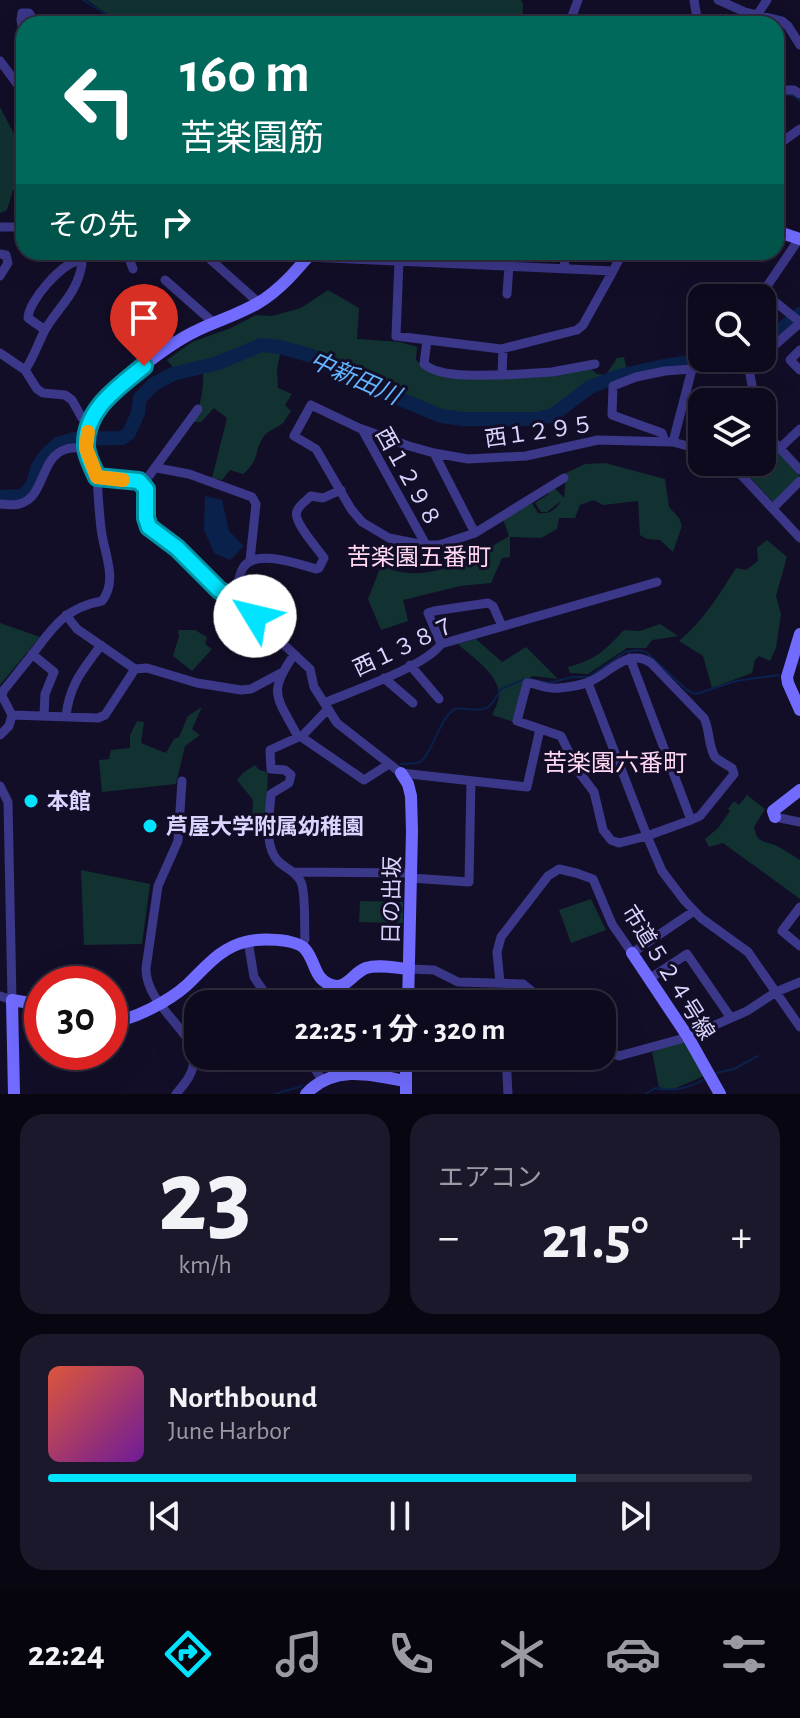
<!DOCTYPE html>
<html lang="ja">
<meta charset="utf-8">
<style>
:root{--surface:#0e0a1e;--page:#1c182b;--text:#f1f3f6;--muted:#9b9aa4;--line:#2e2b3c;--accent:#01e3ff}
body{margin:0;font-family:"Alegreya Sans","Noto Sans JP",sans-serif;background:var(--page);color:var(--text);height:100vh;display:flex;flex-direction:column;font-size:30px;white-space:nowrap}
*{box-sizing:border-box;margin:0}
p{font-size:26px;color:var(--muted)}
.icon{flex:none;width:44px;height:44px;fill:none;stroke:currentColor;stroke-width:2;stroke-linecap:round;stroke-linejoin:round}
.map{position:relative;height:1094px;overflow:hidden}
.panel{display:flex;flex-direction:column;gap:20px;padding:20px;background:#080610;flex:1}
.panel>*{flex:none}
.banner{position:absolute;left:16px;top:16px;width:768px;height:244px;border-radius:24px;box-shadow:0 8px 32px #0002,0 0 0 2px var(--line);background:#00695c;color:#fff;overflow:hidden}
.fabs{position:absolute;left:688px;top:284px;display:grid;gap:16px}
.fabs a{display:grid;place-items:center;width:88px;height:88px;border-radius:16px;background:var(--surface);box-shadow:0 8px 32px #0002,0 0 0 2px var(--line);font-size:40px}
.speed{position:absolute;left:24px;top:966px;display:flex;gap:16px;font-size:40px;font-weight:700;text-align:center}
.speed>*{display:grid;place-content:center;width:104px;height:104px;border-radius:50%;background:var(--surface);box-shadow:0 8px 32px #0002,0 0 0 2px var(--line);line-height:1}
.speed .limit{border:12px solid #d22;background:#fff;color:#111}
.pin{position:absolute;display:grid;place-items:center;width:68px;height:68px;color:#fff;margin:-82px -34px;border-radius:50% 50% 50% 0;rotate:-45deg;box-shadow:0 0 8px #0007}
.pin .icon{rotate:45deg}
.me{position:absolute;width:88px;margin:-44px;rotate:306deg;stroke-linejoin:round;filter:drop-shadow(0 0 6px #0008)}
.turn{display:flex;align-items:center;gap:28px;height:168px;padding:0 32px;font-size:36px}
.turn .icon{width:104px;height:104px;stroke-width:2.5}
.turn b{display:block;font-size:56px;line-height:68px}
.then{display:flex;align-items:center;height:76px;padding:0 32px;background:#0003;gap:16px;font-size:30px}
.big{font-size:60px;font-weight:700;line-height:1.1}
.panel .card{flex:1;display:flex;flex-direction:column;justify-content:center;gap:12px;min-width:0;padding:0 28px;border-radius:24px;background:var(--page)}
.panel .dial{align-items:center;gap:0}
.dial b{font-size:104px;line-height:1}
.song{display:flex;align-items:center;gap:24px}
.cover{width:96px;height:96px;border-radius:12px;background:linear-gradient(135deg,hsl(10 70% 55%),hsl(280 70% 35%))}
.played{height:8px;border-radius:4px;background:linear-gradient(90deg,var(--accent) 75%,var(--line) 75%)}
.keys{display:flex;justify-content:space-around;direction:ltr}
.heat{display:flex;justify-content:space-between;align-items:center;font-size:44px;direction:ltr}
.panel .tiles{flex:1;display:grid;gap:20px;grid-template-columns:1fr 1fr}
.card:last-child{grid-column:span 2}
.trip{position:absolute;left:184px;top:990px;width:432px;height:80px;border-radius:24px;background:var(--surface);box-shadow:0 8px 32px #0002,0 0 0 2px var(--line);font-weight:700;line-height:80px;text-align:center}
.tabs{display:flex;height:128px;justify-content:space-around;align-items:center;background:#06040c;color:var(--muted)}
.tabs .icon{width:56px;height:56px}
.tabs .current{color:var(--accent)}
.tabs b{font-size:36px;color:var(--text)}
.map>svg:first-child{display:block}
.green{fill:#113231}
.water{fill:#0a214b}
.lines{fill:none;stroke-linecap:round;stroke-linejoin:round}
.stream{stroke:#0a214b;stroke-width:2}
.river{stroke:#0a214b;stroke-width:14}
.street{stroke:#3b3789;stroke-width:9}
.secondary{stroke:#716cff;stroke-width:12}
.route-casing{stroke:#0194a6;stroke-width:20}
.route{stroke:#01e3ff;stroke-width:14}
.slow{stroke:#f59e0b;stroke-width:14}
.poi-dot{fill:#01e3ff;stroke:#130e28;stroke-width:3}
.labels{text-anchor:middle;stroke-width:6;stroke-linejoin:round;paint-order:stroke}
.street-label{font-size:22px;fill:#dad5ff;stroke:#130e28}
.poi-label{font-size:22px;font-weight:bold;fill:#dad5ff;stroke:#130e28;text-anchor:start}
.water-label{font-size:24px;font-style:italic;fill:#63b5ff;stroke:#130e28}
.neighbourhood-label{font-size:24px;fill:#ffd7f0;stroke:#130e28}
</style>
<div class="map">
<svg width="800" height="1094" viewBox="0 0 800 1094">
<rect width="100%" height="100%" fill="#130e28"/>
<path class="green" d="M 87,0 L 521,0 L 523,4 L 522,24 L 122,24 Z
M 0,107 L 24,153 L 24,187 L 13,190 L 7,210 L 0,213 Z
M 328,290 L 359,308 L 357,339 L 400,342 L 417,347 L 416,360 L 432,372 L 466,376 L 588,366 L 597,374 L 606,375 L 617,358 L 624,357 L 627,371 C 609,377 587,380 573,392 C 565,400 560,408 549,413 L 470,415 L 438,410 L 392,392 L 350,383 L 330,374 L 310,350 L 269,344 L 266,351 L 280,354 L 277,370 L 278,388 L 292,394 L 285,405 L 291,411 C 290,412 284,422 283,423 C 276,429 267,430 262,439 C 254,452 260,460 243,474 L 230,470 L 222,480 L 212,478 L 227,418 L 214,408 L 201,422 L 194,422 C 201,403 204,388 203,369 L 174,369 L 167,360 L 192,342 L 231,328 L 256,315 L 272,316 L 301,308 Z
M 762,434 L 799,475 L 799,479 L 776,501 L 772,501 L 736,462 L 762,462 Z
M 605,463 L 665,479 L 669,507 L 679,518 L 682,526 L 673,552 L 660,540 L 647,539 L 640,535 L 638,501 L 603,505 L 594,500 L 580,505 L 575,518 L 559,518 L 557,529 L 541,538 L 510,537 L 510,557 L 502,558 L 491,583 L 460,586 L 403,600 L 408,621 L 381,630 L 368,599 L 381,566 C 427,586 470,560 509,536 L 503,519 L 532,503 L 538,513 C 550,514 555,511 561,501 L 547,512 L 541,512 L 535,503 L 549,494 L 547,490 L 553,486 L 564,498 L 566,473 L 585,464 Z
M 767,540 L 787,557 L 776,596 L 781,614 L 776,648 L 770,661 L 759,656 L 755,660 L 752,673 L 712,688 L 703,656 L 679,641 C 703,621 719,595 736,568 L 746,570 L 758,561 L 757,548 Z
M 0,623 L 40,637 L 0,685 Z
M 660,624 L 678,636 L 652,640 L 646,648 L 627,648 L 588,674 L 570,673 L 568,667 C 597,659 604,651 624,630 L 640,631 Z
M 178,630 L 195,630 L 207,637 L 205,644 L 212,649 L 192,671 L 173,656 L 179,636 Z
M 476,639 L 502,662 L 526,647 L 558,679 L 533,676 L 522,683 L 514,722 L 492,715 C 495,709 498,703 499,696 C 500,675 472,657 458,644 Z
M 202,707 L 192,729 L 200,735 L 185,746 L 176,784 L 102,792 L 99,760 L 109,759 L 111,750 L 130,748 L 130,735 L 137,721 L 144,722 L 141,743 L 166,753 L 174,739 L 179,737 L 188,716 Z
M 255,765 L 259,770 L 268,772 L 266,818 L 252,818 L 253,800 L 237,780 L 243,773 Z
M 747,795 L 765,809 L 754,827 C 757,844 763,840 777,846 C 785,850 792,855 800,860 L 800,899 L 723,843 L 709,847 L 705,839 L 718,828 L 730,811 L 728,809 L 734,801 L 739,805 Z
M 81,870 L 150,884 L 142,944 L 84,945 Z
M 591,899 L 606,930 L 571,943 L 559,910 Z
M 360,901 L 403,902 L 403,923 L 359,922 Z
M 681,1041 L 686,1043 L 704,1076 L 671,1090 L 659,1087 L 652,1052 Z"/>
<path class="water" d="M 205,496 L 222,500 L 229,531 L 244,546 L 230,560 L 214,553 L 204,530 Z"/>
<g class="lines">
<path class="stream" d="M 83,0 L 122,24
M 776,97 C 786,94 793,93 800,101
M 799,664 L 800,663
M 530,679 L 549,683 L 572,677 L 589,677 L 625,652 L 638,650 L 646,652 L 687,690 L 696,694 L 736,681 L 779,675
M 401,764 C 406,763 415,764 420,762 C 430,758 441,715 455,709 C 458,708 464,709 467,709 C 490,712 491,706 501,689 L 523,680
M 716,1073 L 734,1069 L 758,1056
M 275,1094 L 302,1086
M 645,1094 L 655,1088 C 675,1092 689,1088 707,1078"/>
<path class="river" d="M 762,344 L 800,314
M 0,497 L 22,496 L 28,491 L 33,484 L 38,467 L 46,455 L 58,444 L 74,439 L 122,438 L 129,433 L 138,413 L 140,398 L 154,384 L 173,374 L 218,363 L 261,345 L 280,347 L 312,356 L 345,375 L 393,396 L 441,416 L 463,419 L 537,419 L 553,415 L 590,387 L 619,376 L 659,367 L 714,358"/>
<path class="street" d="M 694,0 L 698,24
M 718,0 L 745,12 L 782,21 L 788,26 L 800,45
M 569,24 L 578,0
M 751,24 L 767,0
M 24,42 L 21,20 L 22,13 L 29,13 L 36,24
M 0,61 L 24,93
M 776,90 L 794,90 L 800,94
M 776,146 L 800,129
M 0,227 L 24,227
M 799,239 L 763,292 L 800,322
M 202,252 L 259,303
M 297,252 L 300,255 L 308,257 L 613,271 L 623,252
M 0,254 L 6,255 L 8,263 L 0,276
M 399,260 L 396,336 L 501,349 L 577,330 L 583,325 L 613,271
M 498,265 L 499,252
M 564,268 L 566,252
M 133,269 L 130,261 L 133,252
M 165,280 L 214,323
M 507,294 L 509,265
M 130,307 L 175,343
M 427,340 L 424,364 C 439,378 481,375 502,375 L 503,349
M 800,350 L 790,360 L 800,370
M 762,352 L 776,344 L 800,323
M 0,353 L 25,370 L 37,389 L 43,393 L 65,395 L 72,400 L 82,418 L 90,421
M 747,358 L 755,402
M 25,370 C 34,357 38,343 45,330 C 59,306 77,294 82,264 L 79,261 C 62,262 28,302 28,318 L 45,330
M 502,375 L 552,372 L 595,364
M 362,429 L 426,545
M 762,429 L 800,470
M 665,442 L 662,433 L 612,415 L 613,386 L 636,377 L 665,371 L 692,369 L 746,358
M 673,442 L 692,369
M 780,448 L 800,429
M 434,453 L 475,533
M 729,462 L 800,538
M 157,468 L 189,474 L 252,497 L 256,504 L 250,560
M 564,478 L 475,533 L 439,545 L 424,545 L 389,538 L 362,522 L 351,509 L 316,449 L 294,436 L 311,405 L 359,428 L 409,446 L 434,453 L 468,459 L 526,456 L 598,440 L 673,442 L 702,450
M 143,484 L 198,409
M 341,490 L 323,498 L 311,496 C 307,500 299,505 297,511 C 292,521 318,549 324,558 L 319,568 L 316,569 C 298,564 255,548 243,568 C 238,575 237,589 235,599 L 310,669 L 314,687 L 337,723 L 401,773 L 527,787 L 540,729
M 0,504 C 6,504 14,506 19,504 C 46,498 39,456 67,449 C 72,447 80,448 86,448
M 773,508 L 800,481
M 66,615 L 77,629 L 135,669
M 441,644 L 428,613 L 434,611 L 488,603 L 493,606 L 502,626
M 32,654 L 54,672 L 45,694 L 44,715
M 294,655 C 266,694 278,698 298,737
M 630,658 L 691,820 L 647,836 L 619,843 L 611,840 L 603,830 L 594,792 L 578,771 L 561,736 L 517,721 L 527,683 C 536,683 543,688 552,688 C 560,689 582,685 589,682 C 610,673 628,647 651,663 L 704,718 C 710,730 708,746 715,757 C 719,761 727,765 732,768 L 734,774 L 700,816 L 691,820
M 410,665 L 439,699
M 135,669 L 147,668 L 197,683 L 241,690 L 251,689 L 281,673
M 384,678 L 413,703
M 588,683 L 647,836 L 662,871 L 684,900 L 701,918 L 748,952 L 800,1027
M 324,703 C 352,691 425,667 441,644 L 657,582
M 12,715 L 98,718 L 105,715 L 135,669
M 66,716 C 70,683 83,670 101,645
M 0,735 L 9,726 L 12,715 L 2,696 L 3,691 C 13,679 22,667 32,655 C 52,628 66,607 102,601 C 119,580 103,551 101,528 C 99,511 98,494 97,477
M 300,736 L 364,780 L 389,764
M 0,786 L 8,802 L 12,1000 L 0,996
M 775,817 L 800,822
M 294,872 L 411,873
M 411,878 L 469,882 L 471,781
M 800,907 L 782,931 L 800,946
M 248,941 L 254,977 L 272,1004
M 302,946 L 305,939 C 304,925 306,893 301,882 C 296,871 286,869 278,861 C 263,845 270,814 271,794 L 289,783 L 291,775 L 285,770 L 271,769 L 270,750 L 303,735 L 327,710
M 409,969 L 434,970 L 458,982 L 523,984 L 548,1004
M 649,979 L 687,954 L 731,1018
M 502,1004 L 497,952 L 501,937 L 548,876 L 559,869 L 576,873 L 593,879 L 612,924 L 632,953 L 694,911
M 602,1048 L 619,1056 L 688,1037 L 747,1011 L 776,992 L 800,982
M 307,1056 L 322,1080
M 506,1056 L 508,1094
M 176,1094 C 184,1084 193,1075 194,1061 C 198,1033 145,1006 146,968 L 158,886 L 178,841 L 182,781"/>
<path class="secondary" d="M 776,231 L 800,239
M 235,599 L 219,590 L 177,548 L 149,527 L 146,518 L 146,489 L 139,481 L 97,477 C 93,468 87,458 86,448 C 85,437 89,421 95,412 C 109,389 170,343 196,331 C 216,321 238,315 258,303 C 279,291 297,270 312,252
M 800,634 L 787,677 L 788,683 L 800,710
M 401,773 L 408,784 L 411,796 L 412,831 L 408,1004
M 775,817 L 773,811 L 800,790
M 632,953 L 688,1037 L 720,1094
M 110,1022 C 134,1020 169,1001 187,985 C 205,968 220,948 245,942 C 259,938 295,938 305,949 C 315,960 314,978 329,984 C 346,992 352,973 366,968 C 378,964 396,968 409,969
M 406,1056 L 406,1094
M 14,1094 L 12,1000 L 42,1005
M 306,1094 C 333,1065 370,1074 404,1081"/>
</g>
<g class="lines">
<defs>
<path id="route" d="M 144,366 C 119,387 84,409 86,447 C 87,457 93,468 97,477 L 139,481 L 146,489 L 146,518 L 149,527 L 177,548 L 219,590 L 235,599 L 255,616"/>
</defs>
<use href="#route" class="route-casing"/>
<use href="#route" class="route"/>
<path class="slow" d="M 88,432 L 86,448 L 97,477 L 123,480"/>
</g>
<g class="poi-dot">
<circle cx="31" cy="801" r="8"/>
<circle cx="150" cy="826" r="8"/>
</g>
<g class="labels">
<g class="street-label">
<text transform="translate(539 431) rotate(-8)" y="8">西１２９５</text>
<text transform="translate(409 477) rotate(61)" y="8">西１２９８</text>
<text transform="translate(404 646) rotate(-25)" y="8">西１３８７</text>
<text transform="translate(391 900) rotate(-89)" y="8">日の出坂</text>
<text transform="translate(669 972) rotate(58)" y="8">市道５２４号線</text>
</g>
<g class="poi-label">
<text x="47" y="809">本館</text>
<text x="166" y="834">芦屋大学附属幼稚園</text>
</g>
<g class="water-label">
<text transform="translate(355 378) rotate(24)" y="8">中新田川</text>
</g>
<g class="neighbourhood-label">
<text x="419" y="565">苦楽園五番町</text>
<text x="615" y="771">苦楽園六番町</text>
</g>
</g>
</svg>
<div class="fabs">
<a><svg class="icon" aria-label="search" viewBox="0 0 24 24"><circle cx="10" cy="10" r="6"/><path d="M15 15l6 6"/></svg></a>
<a><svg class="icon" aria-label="layers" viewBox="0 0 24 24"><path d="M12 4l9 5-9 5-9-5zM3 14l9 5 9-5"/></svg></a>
</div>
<div class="speed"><div class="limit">30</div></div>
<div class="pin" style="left:144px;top:366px;background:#d93025"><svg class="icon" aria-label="arrive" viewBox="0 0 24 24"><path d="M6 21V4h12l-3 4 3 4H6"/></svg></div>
<svg class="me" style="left:255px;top:616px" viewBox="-20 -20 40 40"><circle r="19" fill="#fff"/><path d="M0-13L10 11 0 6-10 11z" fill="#01e3ff"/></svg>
<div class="trip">22:25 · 1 分 · 320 m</div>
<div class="banner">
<div class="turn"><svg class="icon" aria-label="left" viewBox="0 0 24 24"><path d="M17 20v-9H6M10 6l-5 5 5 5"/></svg><div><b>160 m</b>苦楽園筋</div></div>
<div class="then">その先<svg class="icon" aria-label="right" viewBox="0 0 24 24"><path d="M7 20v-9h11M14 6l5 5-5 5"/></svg></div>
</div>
</div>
<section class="panel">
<div class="tiles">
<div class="card dial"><b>23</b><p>km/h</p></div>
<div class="card"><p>エアコン</p>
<div class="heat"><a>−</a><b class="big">21.5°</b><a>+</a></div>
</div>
<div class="card">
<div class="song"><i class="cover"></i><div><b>Northbound</b><p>June Harbor</p></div></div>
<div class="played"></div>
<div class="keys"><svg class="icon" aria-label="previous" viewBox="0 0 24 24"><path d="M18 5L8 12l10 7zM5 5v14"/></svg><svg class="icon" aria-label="pause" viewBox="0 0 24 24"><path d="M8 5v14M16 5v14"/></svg><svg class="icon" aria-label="next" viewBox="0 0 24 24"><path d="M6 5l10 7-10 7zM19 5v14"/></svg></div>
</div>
</div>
</section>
<nav class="tabs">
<b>22:24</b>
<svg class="icon current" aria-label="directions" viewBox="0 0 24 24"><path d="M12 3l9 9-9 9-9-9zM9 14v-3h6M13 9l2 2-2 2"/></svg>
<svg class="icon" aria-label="music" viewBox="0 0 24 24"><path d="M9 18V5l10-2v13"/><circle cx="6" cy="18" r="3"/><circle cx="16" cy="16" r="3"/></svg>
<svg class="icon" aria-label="phone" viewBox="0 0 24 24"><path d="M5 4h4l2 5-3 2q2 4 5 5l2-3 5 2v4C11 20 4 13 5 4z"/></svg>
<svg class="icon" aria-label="climate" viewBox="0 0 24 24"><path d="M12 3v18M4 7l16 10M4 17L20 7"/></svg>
<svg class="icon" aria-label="car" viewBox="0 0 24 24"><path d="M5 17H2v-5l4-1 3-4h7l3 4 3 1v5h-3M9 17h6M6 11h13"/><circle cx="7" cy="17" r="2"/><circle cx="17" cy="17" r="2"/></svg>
<svg class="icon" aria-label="filters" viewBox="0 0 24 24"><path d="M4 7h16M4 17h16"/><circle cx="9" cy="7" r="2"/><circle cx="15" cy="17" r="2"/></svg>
</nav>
